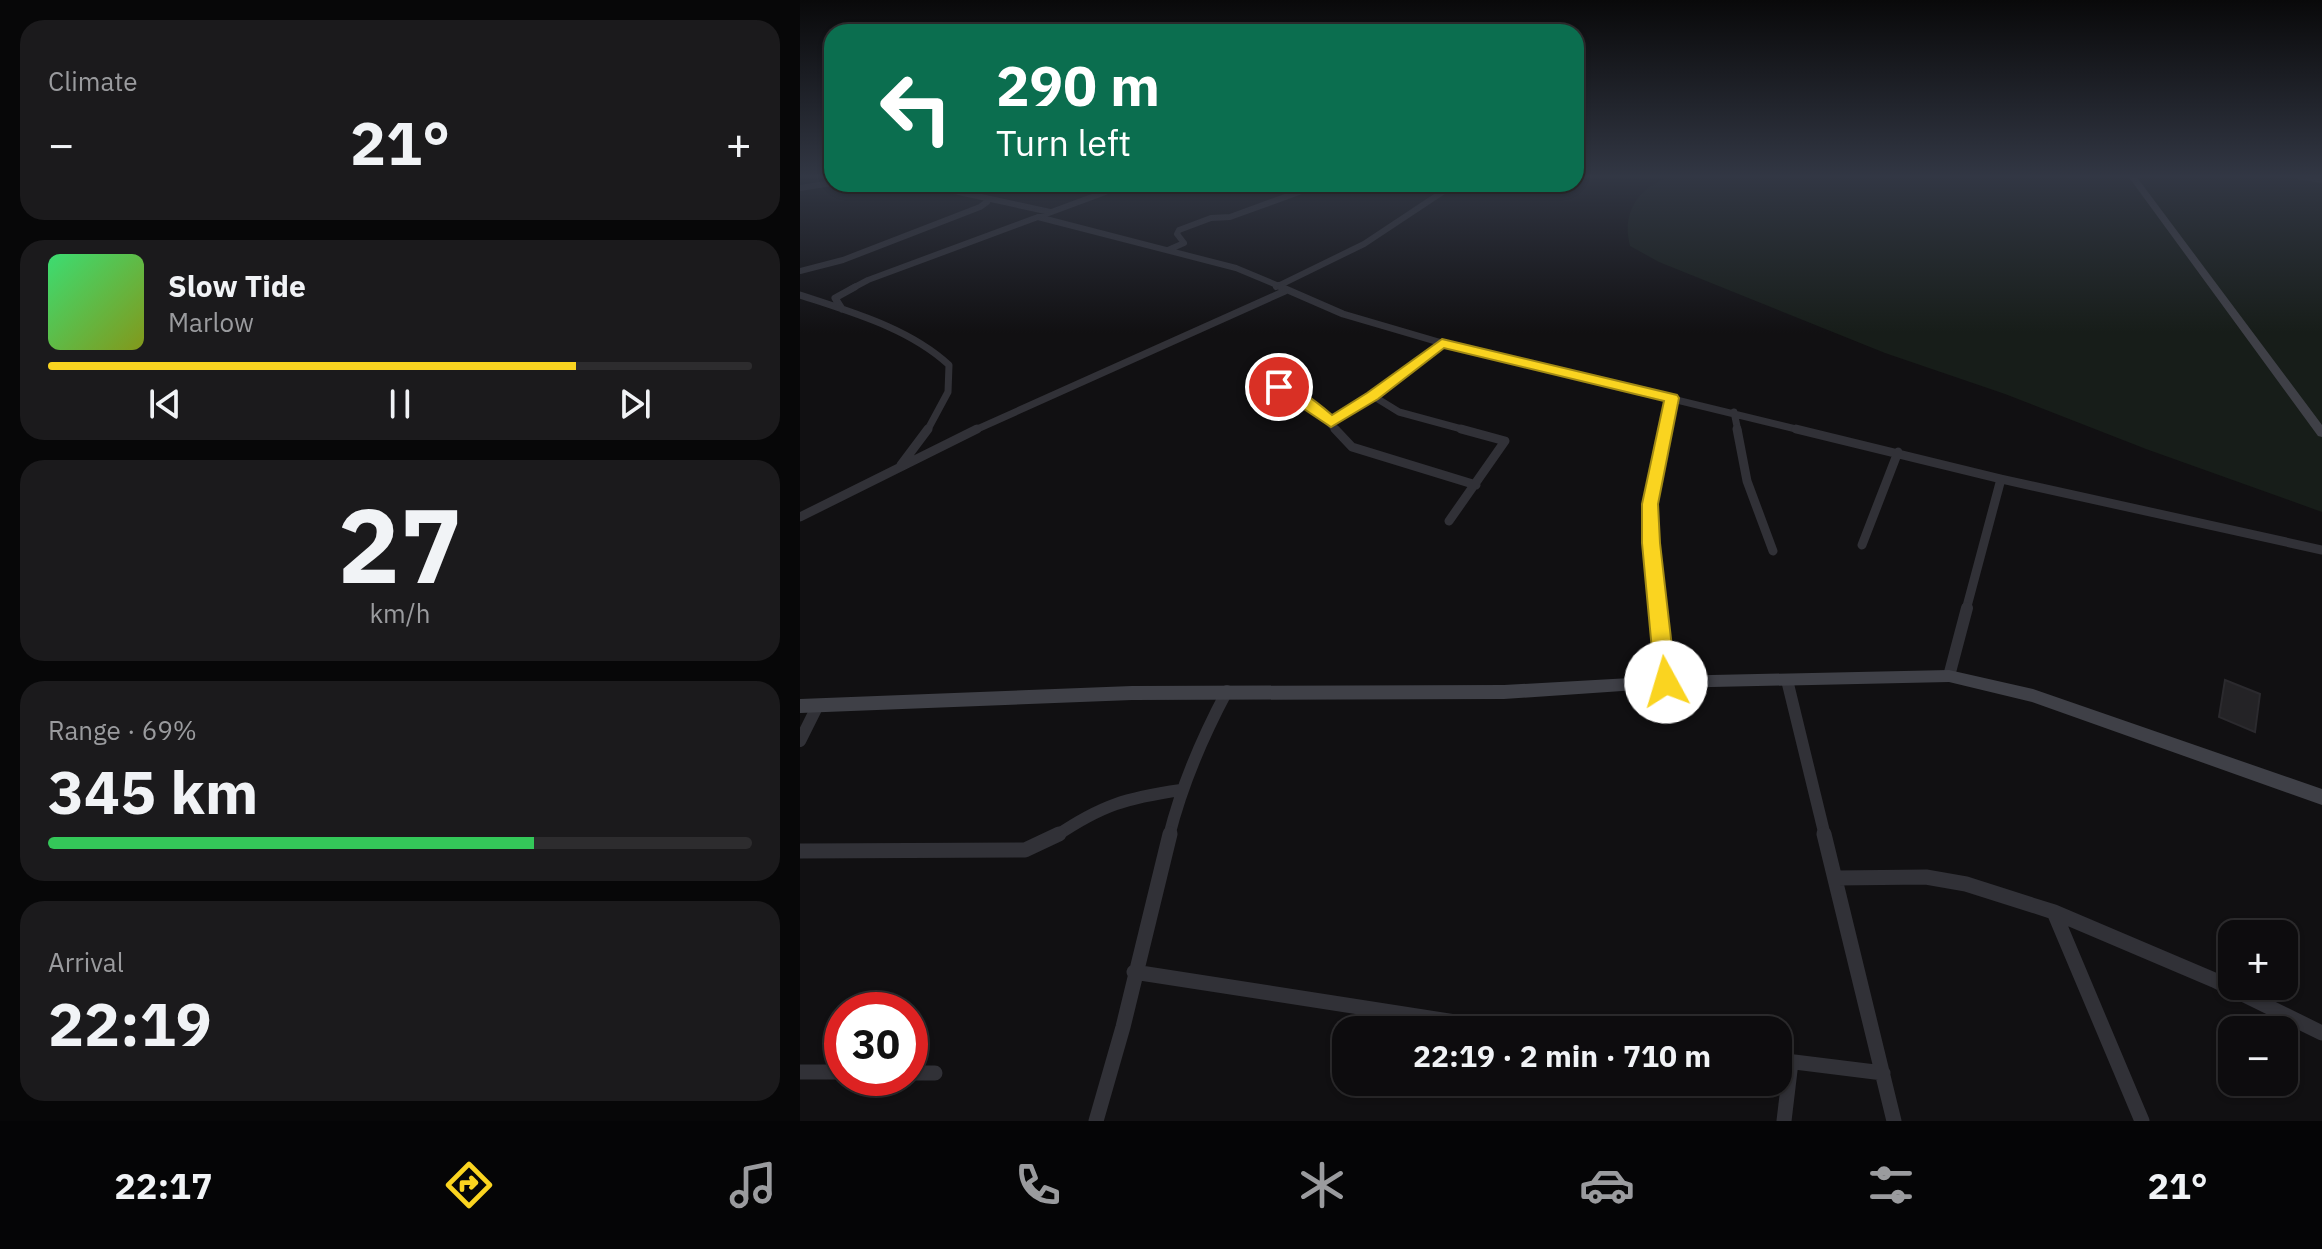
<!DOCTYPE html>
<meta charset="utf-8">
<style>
:root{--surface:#0d0c0e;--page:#1b1a1c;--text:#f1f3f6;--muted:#9a9b9e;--line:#2d2c2e;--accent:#fad420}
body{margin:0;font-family:"IBM Plex Sans",sans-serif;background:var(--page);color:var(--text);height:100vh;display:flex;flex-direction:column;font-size:30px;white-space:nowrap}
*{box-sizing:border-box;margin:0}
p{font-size:26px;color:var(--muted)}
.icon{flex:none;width:44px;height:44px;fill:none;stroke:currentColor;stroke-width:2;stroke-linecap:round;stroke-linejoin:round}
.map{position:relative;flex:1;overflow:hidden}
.drawer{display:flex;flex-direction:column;gap:20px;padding:20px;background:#070708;width:800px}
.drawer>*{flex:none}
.top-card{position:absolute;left:24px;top:24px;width:760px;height:168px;border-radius:24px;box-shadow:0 2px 6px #0004,0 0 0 2px var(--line);background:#0b6e4f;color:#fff;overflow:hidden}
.buttons{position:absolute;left:1418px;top:920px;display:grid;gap:16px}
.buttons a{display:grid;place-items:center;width:80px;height:80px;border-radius:16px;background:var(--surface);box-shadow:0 2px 6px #0004,0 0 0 2px var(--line);font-size:40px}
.speed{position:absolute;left:24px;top:992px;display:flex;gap:16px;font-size:40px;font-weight:700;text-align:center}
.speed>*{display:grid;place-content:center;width:104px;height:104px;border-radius:50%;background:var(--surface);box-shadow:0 2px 6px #0004,0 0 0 2px var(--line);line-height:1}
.speed .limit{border:12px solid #d22;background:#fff;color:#111}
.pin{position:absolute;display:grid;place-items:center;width:68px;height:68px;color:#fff;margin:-34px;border:4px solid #fff;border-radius:50%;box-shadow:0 2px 8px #0007}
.me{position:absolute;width:88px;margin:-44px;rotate:354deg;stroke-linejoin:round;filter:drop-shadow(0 0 6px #0008)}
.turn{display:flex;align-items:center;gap:28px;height:168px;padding:0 40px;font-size:36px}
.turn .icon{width:104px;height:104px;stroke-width:2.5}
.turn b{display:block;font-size:56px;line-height:68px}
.big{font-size:60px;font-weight:800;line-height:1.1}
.drawer .card{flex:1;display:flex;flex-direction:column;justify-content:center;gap:12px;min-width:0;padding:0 28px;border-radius:24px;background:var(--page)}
.drawer .dial{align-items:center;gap:0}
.dial b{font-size:104px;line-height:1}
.song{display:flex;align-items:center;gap:24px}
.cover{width:96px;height:96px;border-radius:12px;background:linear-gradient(135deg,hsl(140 70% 55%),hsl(70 70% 35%))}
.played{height:8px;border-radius:4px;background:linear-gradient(90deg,var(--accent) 75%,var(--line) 75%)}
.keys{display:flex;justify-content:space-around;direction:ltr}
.heat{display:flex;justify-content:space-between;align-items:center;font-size:44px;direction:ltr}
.charge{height:12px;border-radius:6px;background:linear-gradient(90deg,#34c759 69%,var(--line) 0)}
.trip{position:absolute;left:532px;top:1016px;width:460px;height:80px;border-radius:24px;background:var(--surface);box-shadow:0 2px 6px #0004,0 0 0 2px var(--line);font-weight:800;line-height:80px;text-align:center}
.tab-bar{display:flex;height:128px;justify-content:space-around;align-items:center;background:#050506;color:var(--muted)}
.tab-bar .icon{width:56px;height:56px}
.tab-bar .selected{color:var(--accent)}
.tab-bar b{font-size:36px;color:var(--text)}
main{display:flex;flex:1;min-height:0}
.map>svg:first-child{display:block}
.green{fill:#171d19}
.building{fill:#242326;stroke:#2b2a2e;stroke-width:2}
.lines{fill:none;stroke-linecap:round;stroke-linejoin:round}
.street-far4{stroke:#313137;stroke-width:6}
.street-far3{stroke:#313137;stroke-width:7}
.street-far2{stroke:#313137;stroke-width:9}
.street-far1{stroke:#313137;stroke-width:12}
.street{stroke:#313137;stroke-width:15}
.secondary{fill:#3f4047;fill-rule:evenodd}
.route{fill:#fad420;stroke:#a28a15;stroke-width:2}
</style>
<main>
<section class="drawer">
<div class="card"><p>Climate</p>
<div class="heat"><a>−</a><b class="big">21°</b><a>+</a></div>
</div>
<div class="card">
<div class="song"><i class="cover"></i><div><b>Slow Tide</b><p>Marlow</p></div></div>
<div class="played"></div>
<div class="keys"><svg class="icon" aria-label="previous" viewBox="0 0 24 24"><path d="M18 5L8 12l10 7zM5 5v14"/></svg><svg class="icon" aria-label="pause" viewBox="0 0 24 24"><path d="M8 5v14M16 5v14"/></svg><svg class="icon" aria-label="next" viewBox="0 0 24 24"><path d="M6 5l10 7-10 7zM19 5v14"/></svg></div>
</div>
<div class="card dial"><b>27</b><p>km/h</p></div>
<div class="card"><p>Range · 69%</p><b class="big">345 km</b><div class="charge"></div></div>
<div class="card"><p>Arrival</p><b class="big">22:19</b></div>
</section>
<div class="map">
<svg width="1522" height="1121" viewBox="0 0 1522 1121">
<rect width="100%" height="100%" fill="#111012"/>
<path class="green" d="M 872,176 L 1522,176 L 1522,512 L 1346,449 L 1205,394 L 1085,353 L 859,262 L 830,246 C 821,211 839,187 872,176 Z"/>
<path class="building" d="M 1425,680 L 1460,694 L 1455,732 L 1419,717 Z"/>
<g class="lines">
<path class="street-far4" d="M 1498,176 L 1522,180
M 122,184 L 250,212
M 650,187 L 664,184
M 0,188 L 32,183
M 238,217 L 436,268 L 486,289
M 368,250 L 384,243 L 377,234 L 379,230 L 411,218 L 430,217 L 521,184
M 0,271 L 43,260 L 180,207 L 187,202 L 185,198
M 476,287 L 564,244 L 650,187 L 643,184
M 51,289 L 68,280 L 327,184"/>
<path class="street-far3" d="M 481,287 L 543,314 L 642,343 L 1004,431
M 0,295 C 51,312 109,328 149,365 L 148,392 L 127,431
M 42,309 L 35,298 L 55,287
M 479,387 L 514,407 L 537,431
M 573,396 L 599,412 L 669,431
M 934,412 L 938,431
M 531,422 L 573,396 L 642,343
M 173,431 L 485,291
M 865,431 L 872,398"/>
<path class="street-far2" d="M 535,429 L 552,447 L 676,485
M 937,429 L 947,481 L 973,551
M 996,429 L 1201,479 L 1522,550
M 101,465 L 128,429
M 0,517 L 177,429
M 649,521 L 705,441 L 661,429
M 1062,545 L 1098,452
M 858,610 L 850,504 L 866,429
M 1166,610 L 1201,479"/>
<path class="street-far1" d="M 858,608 L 866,682
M 1149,676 L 1167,608
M 987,680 L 1025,836
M 0,741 L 18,705
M 256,836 C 302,805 326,798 381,790
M 369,836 C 382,784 402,738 427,691"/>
<path class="street" d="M 1024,834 L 1094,1121
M 0,851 L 225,850 L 259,834
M 1037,878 L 1126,877 L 1166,884 L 1254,912 L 1414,980 L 1522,1033
M 1254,912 L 1342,1121
M 334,972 L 707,1030
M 978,1060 L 1083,1073
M 0,1072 L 42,1072
M 110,1073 L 135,1073
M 296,1121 L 323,1027 L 370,834
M 984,1121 L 991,1062"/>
<path class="secondary" d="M 1328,176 L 1336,176 L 1522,425 L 1522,437 L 1518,436 Z
M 1149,670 L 1233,689 L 1522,789 L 1522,805 L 1232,702 L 1149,682 L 866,688 L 704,699 L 332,700 L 0,713 L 0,699 L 332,686 L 704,685 L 866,676 Z"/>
</g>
<linearGradient id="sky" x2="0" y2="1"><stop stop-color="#09090a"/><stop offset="0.53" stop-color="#323744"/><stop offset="1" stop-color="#323744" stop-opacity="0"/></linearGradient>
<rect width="1522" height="333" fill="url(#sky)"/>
<path class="route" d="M 642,339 L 877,395 L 879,398 L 858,504 L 860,543 L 876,682 L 873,688 L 866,691 L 858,688 L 855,682 L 842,543 L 842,504 L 864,401 L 644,348 L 578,399 L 531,427 L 471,387 L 474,384 C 492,381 518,403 532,415 L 567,393 Z"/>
</svg>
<div class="buttons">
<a>+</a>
<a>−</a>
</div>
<div class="speed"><div class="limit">30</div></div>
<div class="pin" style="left:479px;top:387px;background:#d93025"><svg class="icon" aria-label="arrive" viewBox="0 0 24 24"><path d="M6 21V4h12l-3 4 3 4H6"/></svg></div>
<svg class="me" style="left:866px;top:682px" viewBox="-20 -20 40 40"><circle r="19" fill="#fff"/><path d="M0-13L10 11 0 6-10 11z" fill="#fad420"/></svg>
<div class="trip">22:19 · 2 min · 710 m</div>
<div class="top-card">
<div class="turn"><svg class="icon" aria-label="left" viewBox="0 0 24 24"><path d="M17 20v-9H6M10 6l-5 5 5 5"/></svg><div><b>290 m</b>Turn left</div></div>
</div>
</div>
</main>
<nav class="tab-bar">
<b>22:17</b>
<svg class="icon selected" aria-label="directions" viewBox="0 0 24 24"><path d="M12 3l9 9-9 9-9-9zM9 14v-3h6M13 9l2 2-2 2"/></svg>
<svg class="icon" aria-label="music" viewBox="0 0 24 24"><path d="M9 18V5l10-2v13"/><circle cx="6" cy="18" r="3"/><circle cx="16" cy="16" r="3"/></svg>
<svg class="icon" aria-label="phone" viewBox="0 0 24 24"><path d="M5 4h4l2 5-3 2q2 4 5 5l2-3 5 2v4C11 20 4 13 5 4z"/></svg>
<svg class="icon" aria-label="climate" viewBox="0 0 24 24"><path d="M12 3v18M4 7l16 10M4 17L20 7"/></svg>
<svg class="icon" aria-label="car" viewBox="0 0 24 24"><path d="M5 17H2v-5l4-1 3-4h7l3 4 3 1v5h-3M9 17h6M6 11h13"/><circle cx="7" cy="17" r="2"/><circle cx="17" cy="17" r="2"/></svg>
<svg class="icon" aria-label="filters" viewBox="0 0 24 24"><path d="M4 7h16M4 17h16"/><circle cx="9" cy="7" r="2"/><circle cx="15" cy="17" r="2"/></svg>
<b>21°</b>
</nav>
